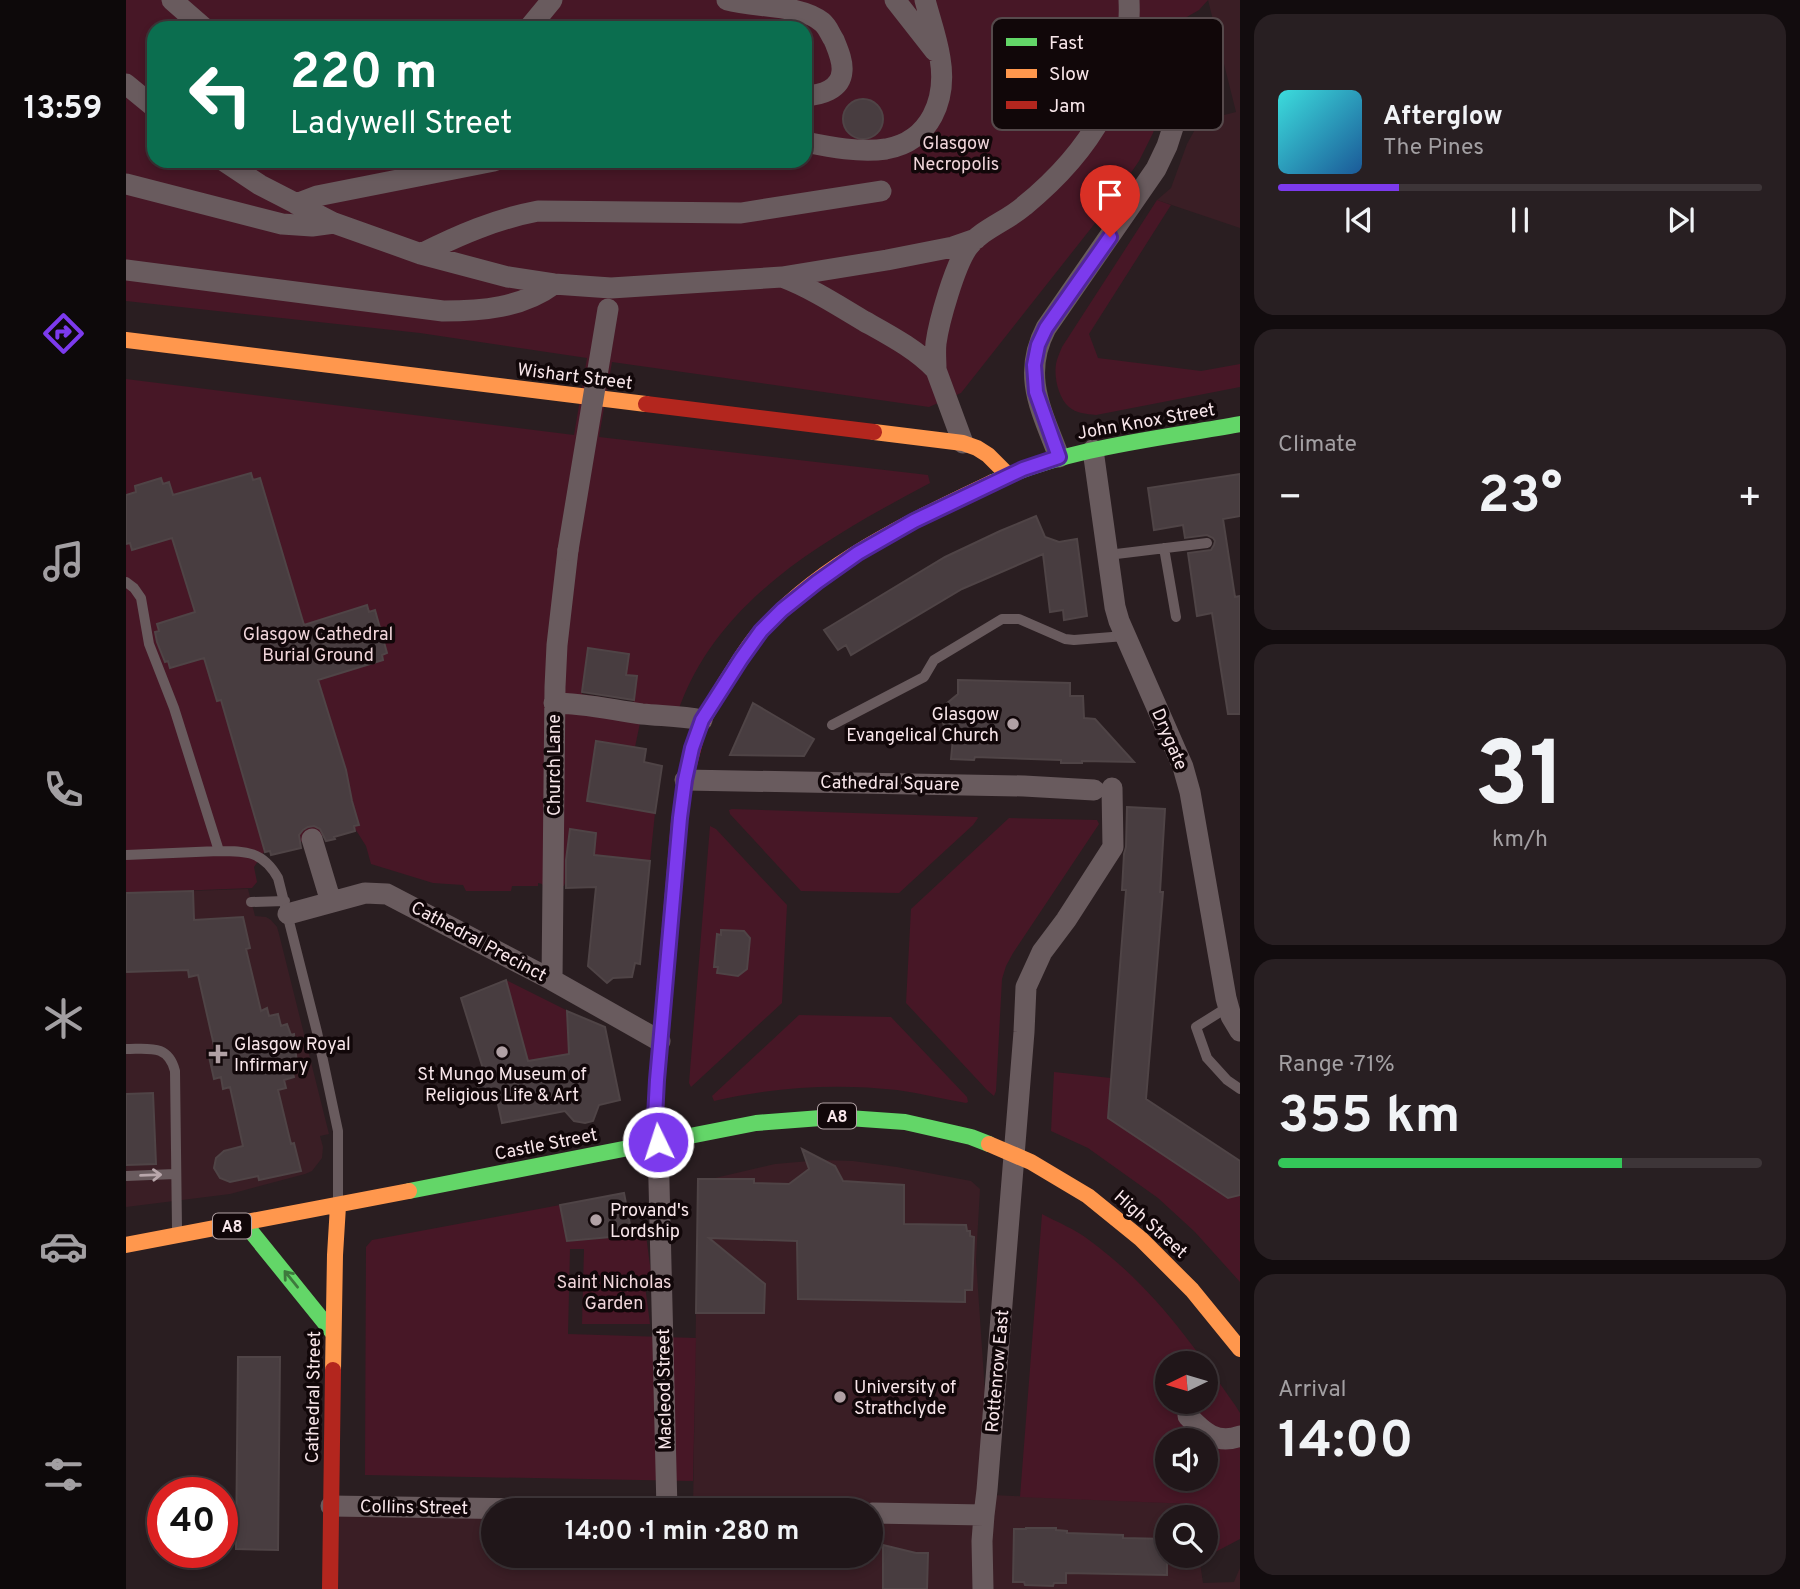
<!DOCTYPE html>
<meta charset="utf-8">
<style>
:root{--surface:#201619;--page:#281f22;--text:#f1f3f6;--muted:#a29fa2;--line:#3d3538;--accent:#7c3aed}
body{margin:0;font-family:Overpass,sans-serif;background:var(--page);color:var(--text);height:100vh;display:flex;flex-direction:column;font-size:26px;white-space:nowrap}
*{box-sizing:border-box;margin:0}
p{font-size:23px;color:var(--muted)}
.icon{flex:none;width:38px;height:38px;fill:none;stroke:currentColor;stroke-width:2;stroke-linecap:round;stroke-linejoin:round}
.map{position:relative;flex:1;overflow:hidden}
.sheet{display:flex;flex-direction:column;gap:14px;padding:14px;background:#120c0e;width:560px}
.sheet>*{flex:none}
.banner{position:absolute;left:21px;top:21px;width:665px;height:147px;border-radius:21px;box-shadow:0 4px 10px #0003,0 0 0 2px var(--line);background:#0b6e4f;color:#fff;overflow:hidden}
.needle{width:46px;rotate:265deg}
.fabs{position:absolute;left:1029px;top:1351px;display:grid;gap:14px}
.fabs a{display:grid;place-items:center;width:63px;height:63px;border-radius:50%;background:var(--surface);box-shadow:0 4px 10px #0003,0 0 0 2px var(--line);font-size:35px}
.speed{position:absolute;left:21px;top:1477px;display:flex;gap:14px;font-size:35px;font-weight:700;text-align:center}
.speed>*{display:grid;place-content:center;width:91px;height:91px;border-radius:50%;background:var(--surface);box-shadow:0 4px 10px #0003,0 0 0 2px var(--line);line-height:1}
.speed .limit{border:10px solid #d22;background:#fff;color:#111}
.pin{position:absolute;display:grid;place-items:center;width:60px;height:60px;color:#fff;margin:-72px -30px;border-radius:50% 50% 50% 0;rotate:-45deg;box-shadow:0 0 7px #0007}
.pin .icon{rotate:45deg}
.me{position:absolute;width:77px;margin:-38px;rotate:356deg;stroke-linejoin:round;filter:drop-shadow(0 0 5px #0008)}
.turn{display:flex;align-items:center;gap:24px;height:147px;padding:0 28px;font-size:32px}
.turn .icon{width:91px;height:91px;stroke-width:2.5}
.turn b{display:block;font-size:49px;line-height:60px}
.big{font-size:52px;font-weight:700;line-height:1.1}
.sheet .widget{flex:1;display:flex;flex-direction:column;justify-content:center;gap:10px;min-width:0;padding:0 24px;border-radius:21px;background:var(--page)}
.sheet .dial{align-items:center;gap:0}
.dial b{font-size:91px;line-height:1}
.song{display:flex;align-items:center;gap:21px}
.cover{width:84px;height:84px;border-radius:10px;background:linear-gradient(135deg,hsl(180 70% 55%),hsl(210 70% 35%))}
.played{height:7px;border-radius:4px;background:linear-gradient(90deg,var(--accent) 25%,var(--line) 25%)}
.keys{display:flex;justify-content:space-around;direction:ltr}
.heat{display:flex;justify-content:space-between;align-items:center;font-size:38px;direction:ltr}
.charge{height:10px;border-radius:5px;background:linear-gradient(90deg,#34c759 71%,var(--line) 0)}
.trip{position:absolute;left:355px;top:1498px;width:402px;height:70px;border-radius:35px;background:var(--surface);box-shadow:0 4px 10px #0003,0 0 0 2px var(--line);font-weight:700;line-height:70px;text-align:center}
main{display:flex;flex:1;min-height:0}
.tab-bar{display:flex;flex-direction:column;width:126px;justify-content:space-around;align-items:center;background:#0d090a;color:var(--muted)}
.tab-bar .icon{width:49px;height:49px}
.tab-bar .selected{color:var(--accent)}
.tab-bar b{font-size:32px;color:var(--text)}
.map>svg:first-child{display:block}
.built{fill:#3a1e25}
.green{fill:#471726;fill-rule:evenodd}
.building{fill:#483d40;stroke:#4f4446;stroke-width:2}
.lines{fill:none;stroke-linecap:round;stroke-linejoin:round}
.lane{stroke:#695b5e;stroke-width:10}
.street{stroke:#695b5e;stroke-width:21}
.fast{stroke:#63d668;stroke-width:16}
.slow{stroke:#ff974d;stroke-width:16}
.jam{stroke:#b3261e;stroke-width:16}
.street-bridge{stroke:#695b5e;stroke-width:21}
.oneway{stroke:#b8a7ab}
.oneway2{stroke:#3e793d}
.route-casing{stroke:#51269a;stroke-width:18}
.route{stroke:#7c3aed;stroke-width:12}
.poi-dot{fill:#b0a0a4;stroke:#110709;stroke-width:2.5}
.labels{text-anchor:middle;stroke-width:7;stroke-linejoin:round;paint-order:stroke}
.shield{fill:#110709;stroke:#b3a3a6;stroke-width:2}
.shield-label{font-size:16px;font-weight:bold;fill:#f8e6ea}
.park-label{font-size:18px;fill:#f0d5da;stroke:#110709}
.street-label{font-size:18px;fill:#f8e6ea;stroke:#110709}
.poi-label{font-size:18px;fill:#f8e6ea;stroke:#110709;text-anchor:start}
.key{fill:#110709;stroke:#564a4c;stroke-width:2}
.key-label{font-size:19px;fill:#f8e6ea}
</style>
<main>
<nav class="tab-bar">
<b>13:59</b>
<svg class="icon selected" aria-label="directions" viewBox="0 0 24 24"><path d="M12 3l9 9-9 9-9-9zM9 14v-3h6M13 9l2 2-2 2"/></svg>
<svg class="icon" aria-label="music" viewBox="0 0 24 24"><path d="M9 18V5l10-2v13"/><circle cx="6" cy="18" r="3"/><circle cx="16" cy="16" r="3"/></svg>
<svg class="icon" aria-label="phone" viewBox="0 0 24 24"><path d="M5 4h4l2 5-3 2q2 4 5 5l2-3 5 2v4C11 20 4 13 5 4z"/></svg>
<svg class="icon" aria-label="climate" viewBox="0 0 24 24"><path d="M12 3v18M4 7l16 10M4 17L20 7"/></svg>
<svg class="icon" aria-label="car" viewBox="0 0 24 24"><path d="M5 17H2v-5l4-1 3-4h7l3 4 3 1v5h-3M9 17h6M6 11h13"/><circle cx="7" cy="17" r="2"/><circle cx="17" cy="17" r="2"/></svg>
<svg class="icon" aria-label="filters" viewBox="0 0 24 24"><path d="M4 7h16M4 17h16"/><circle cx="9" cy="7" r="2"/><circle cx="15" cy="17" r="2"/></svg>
</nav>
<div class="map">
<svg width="1114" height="1589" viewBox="0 0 1114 1589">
<rect width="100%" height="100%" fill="#2a1e21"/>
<path class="built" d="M 1082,0 L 1114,0 L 1114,228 L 1031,200 L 1045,188 L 1061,144 L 1072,124 L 1078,120 L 1110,112 Z
M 122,889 L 129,916 L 140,917 L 145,920 L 151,927 L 153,934 L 203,1134 L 194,1136 L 197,1147 L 196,1158 L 186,1171 L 179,1174 L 104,1194 L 0,1207 L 0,893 Z
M 695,1160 L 727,1161 L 771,1167 L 845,1181 L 854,1189 L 850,1260 L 866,1495 L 1066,1504 L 1067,1517 L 1041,1517 L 1041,1556 L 1073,1556 L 1077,1583 L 1108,1582 L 1114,1568 L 1114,1589 L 204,1589 L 205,1506 L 368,1510 L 368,1556 L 746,1556 L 746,1510 L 567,1510 L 572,1182 L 649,1164 Z"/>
<path class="green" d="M 0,0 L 1082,0 L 1073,10 L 1052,22 L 1049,26 L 1032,117 L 1027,133 L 1013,161 L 981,208 L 835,393 L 803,407 L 486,362 L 473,437 L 802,475 L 804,483 C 699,539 583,602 548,724 L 514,723 L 509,747 L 470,741 L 461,802 L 529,813 L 524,861 L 474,855 L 470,884 L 439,883 L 438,886 L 417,886 L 416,884 L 412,883 L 412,886 L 386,886 L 385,891 L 340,891 L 337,885 L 307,883 L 245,864 L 240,846 L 228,827 L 138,852 L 128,867 L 131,882 L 126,888 L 0,893 L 0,379 L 448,435 L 461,358 L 294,333 L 0,301 ZM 28,28 L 679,28 L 679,161 L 28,161 ZM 462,648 L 503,654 L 500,675 L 511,677 L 507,705 L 487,699 L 456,694 Z
M 1031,200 L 1045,205 L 963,334 L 972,358 L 1075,371 L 1114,364 L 1114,387 L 970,415 C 960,414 950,413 943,407 C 932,397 928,377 930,364 C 931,358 934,352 936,347 Z
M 606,809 L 851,817 L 852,818 L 847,825 L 773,893 L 675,891 L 604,814 L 603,810 Z
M 883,818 L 971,820 L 973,824 L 887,953 L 880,966 L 876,979 L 870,1091 L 868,1096 L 861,1090 L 780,1003 L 785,909 Z
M 584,826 L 590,829 L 661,905 L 656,1003 L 565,1087 L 563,1083 Z
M 380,980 L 442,1011 L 441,1019 L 483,1047 L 402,1061 Z
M 673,1015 L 765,1017 L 841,1097 L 842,1102 L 840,1103 C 817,1099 794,1093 771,1090 C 710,1083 648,1087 588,1101 L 586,1096 Z
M 928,1072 L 985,1078 L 982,1118 L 1088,1189 L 1105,1186 L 1107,1197 L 1114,1195 L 1114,1282 L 1069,1232 L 1032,1198 L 962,1148 L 925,1131 Z
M 434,1205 L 441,1241 L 520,1235 L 525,1273 L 518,1278 L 524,1324 L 456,1324 L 458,1249 L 444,1249 L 442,1334 L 570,1338 L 567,1481 L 239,1475 L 240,1247 L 246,1240 Z
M 916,1214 C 931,1222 949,1229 963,1240 C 1026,1286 1065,1342 1109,1405 L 1114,1413 L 1114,1539 L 1074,1560 L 1073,1556 L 1080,1556 L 1080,1517 L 1067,1517 L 1065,1504 L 894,1497 ZM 1041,1363 L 1080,1363 L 1080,1402 L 1041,1402 ZM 1041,1440 L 1080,1440 L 1080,1479 L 1041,1479 Z"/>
<path class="building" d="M717 119a20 20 0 1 1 40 0a20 20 0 1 1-40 0Z
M 125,473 L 127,480 L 134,478 L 178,625 L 241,605 L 243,612 L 249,610 L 261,653 L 256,655 L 257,660 L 192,680 L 220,770 L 226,801 L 233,825 L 228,826 L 229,831 L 208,837 L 209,839 L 200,841 L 194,829 L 188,826 L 182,827 L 177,830 L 173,835 L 175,848 L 145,855 L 144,851 L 139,852 L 95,700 L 91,701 L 78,658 L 44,668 L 42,661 L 39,662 L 31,642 L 29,632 L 33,631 L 31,624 L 69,612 L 46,538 L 6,550 L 4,543 L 0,544 L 0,495 L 10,492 L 9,486 L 35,478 L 37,484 L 43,482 L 47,495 Z
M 1114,474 L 1114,516 L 1097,519 L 1109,597 L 1114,596 L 1114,714 L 1102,714 L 1086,613 L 1071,616 L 1062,553 L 1085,550 L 1088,545 L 1089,541 L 1087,538 L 1081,535 L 1059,538 L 1057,525 L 1028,530 L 1022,488 Z
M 910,516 L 919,537 L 933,542 L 951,539 L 961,616 L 938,620 L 937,610 L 924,612 L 917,554 L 836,589 L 725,655 L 720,645 L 712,650 L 698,630 L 819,557 L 874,531 Z
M 462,648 L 503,654 L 500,675 L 511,676 L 508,700 L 456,692 Z
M 832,680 L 944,683 L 944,696 L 957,696 L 958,718 L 969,719 L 1008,762 L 956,761 L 956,763 L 935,763 L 935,760 L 849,757 L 848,760 L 825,759 L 827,738 L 818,726 L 815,715 L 817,709 L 820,704 L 832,694 Z
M 627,703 L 688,739 L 678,756 L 604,755 Z
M 470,741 L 520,749 L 518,762 L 536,766 L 529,813 L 461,801 Z
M 1001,807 L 1039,809 L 1034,892 L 1037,892 L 1020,1099 L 1114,1161 L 1114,1195 L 1102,1198 L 982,1118 L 1000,890 L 996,890 L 998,854 L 1000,847 Z
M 444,829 L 470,833 L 468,855 L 524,861 L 514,964 L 509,963 L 506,977 L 487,978 L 481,983 L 462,966 L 470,887 L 440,888 L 440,860 Z
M 67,891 L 68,920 L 117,917 L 124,948 L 120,949 L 135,1011 L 141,1008 L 143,1016 L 152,1014 L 155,1026 L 161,1024 L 165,1035 L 168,1034 L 171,1064 L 165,1066 L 168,1077 L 158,1080 L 160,1088 L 152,1090 L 165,1144 L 168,1143 L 175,1171 L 133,1180 L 132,1176 L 104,1182 L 94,1178 L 88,1168 L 90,1158 L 98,1151 L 117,1146 L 104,1087 L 97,1089 L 95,1077 L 88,1079 L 82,1052 L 89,1050 L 72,975 L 63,977 L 62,970 L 0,972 L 0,893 Z
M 595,930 L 618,931 L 624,938 L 621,969 L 612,976 L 591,973 L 592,967 L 588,967 L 591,934 L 595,935 Z
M 380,980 L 402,1061 L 443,1054 L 441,1011 L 479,1027 L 494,1100 L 473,1105 L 467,1121 L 459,1123 L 448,1121 L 439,1111 L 376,1123 L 370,1095 L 352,1087 L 358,1072 L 335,998 Z
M 27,1093 L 30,1164 L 0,1165 L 0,1094 Z
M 676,1149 L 709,1166 L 717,1181 L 778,1185 L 778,1224 L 840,1225 L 841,1231 L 844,1231 L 844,1236 L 848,1237 L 846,1290 L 839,1290 L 839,1302 L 672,1299 L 671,1241 L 583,1238 L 639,1284 L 638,1313 L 570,1313 L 572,1179 L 628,1179 L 628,1183 L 663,1184 L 683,1169 Z
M 498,1193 L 506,1235 L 441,1241 L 434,1205 Z
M 112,1357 L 154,1357 L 152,1550 L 110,1549 Z
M 900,1528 L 930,1528 L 930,1530 L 941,1531 L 941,1533 L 997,1535 L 997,1538 L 1041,1539 L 1041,1575 L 940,1573 L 940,1583 L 928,1583 L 927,1586 L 899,1585 L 898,1582 L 887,1582 L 888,1529 L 900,1529 Z
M 757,1545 L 790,1553 L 802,1553 L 801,1589 L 757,1589 Z"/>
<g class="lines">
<path class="lane" d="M 1038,548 L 1050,617
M 982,555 L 1081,543
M 0,582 L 8,588 L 15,598 L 23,644 L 48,708 L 93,851 C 120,851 137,851 152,878 L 191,1032 L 212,1131 L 212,1200
M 706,725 L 798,677 L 808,660 L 876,619 L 893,619 L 939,639 L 948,640 L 999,636
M 0,855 L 93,851
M 125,902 L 159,901
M 1102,1007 L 1070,1027 L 1081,1058 L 1101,1080 L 1114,1089
M 0,1049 C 23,1049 42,1044 49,1071 L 51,1229
M 0,1176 L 49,1174"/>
<path class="street" d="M 46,0 L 78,28
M 601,0 C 629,8 674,4 696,22 C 702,27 704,34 708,40 C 712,50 717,61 716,71 C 715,90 694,95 679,96
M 769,0 L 809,51
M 403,28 L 426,0
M 0,84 L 28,107
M 679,142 C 704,147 734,153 760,149 C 805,141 821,99 814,58 C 811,38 804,19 799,0
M 98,161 L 134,185 L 208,223 L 295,254 L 382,277 L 428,284 L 485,288 L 656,277 C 685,288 711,305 738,321 C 763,335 790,349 810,370 L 837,443
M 0,184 L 156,224 L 186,226 L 208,223
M 170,204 L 191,196 L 368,161
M 295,254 C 333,235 370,219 412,211 L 615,213 L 755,191
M 0,270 L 317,311 C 355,311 396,308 428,284
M 656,277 L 761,260 L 827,247 L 850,239
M 810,370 C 810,361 809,352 810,343 C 813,321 829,265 842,247 C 856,229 881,221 898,206 C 963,153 1007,86 1003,0
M 967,450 L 989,607 L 993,621 L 1057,767 L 1064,792 L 1100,998 L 1105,1016 L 1114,1031
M 933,457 C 916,411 895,376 920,328 L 1030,169 L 1041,146 L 1065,72 L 1071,63 L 1083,52
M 428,703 C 458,703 486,710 516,714 C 536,716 556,716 576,720
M 559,780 L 898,786 L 968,790
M 186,839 L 205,902
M 162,914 L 239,893 L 261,894 L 426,980 L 534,1041
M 426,980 L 429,687 L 431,645 L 442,550
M 532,1142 L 541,1510
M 1062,1416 C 1077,1432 1091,1445 1114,1436
M 205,1506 L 456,1510
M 746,1513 L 858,1515
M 857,1589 L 856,1541 L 858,1515 L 861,1490 L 898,1032 L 900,987 L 916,952 L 940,920 L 987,847 L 986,788"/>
<path class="fast" d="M 867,482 C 945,447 1031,439 1114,424
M 283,1191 L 630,1123 L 708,1117 L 779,1122 L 845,1137 L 863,1144
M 119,1224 L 207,1333"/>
<path class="slow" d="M 0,340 L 520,404
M 748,432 L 837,443 L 851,448 L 862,455 L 882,475
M 571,734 C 578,715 589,700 599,683 C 611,665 621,646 635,631 C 697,562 785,521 867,482
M 863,1144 L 905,1162 L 962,1196 L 1015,1239 L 1066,1290 L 1114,1349
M 0,1245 L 283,1191
M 207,1370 L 209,1255 L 212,1206"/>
<path class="jam" d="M 520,404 L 748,432
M 532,1142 L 530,1110 L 531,1078 L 553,822 L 561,772 L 571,734
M 204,1589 L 207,1370"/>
<path class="street-bridge" d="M 442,550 L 482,309"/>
</g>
<defs><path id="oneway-shaft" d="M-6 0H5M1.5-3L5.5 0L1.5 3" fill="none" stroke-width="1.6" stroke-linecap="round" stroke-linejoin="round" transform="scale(1.75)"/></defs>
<use class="oneway" href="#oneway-shaft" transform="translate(25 1175) rotate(-2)"/>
<use class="oneway2" href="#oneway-shaft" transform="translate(165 1279) rotate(-129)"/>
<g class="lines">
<defs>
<path id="route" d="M 532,1142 L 529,1117 L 531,1080 L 554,818 L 559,780 L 566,748 L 576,720 L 615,659 L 635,631 L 656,610 L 691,582 L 732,553 L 788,521 L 897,469 L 933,457 L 910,392 L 908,365 L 912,345 L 920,328 L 984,237"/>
</defs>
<use href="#route" class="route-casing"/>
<use href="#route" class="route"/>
</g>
<g class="poi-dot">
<circle cx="887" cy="724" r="7"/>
<circle cx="376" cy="1052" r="7"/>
<path d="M88.5 1043.5h7v7h7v7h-7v7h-7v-7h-7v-7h7z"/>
<circle cx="470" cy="1220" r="7"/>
<circle cx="714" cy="1397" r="7"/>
</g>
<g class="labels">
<g class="shield">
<rect x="692" y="1103.5" width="38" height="25" rx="5"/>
<rect x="87" y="1213.5" width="38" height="25" rx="5"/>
</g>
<g class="shield-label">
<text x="711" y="1122">A8</text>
<text x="106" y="1232">A8</text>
</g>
<g class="park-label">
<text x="830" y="149">Glasgow<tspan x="830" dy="21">Necropolis</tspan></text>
<text x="192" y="640">Glasgow Cathedral<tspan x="192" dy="21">Burial Ground</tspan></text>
<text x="488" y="1288">Saint Nicholas<tspan x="488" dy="21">Garden</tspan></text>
</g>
<g class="street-label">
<text transform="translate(449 376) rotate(7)" y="6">Wishart Street</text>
<text transform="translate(1020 421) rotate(-10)" y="6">John Knox Street</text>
<text transform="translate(1044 739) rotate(67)" y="6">Drygate</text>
<text transform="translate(428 765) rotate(-90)" y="6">Church Lane</text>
<text transform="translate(764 783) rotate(1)" y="6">Cathedral Square</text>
<text transform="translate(353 941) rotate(28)" y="6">Cathedral Precinct</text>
<text transform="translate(420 1144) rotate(-11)" y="6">Castle Street</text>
<text transform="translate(1025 1224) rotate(42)" y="6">High Street</text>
<text transform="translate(871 1371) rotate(-85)" y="6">Rottenrow East</text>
<text transform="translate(538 1389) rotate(-91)" y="6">Macleod Street</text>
<text transform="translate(187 1397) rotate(-89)" y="6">Cathedral Street</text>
<text transform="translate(288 1507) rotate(1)" y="6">Collins Street</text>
</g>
<g class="poi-label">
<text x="873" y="720" text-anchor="end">Glasgow<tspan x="873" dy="21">Evangelical Church</tspan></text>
<text x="108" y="1050">Glasgow Royal<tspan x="108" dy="21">Infirmary</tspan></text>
<text x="376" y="1080" text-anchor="middle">St Mungo Museum of<tspan x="376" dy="21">Religious Life &amp; Art</tspan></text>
<text x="484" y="1216">Provand's<tspan x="484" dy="21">Lordship</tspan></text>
<text x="728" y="1393">University of<tspan x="728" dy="21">Strathclyde</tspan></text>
</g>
</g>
<rect x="866" y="18" width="231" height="112" rx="10" class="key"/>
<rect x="880" y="38" width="31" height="8" fill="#63d668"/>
<rect x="880" y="69" width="31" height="9" fill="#ff974d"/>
<rect x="880" y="101" width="31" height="8" fill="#b3261e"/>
<g class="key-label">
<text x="923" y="49">Fast</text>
<text x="923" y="80">Slow</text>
<text x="923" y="112">Jam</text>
</g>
</svg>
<div class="fabs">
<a><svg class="needle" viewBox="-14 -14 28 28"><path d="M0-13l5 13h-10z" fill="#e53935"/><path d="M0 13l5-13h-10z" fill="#a29fa2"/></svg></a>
<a><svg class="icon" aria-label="sound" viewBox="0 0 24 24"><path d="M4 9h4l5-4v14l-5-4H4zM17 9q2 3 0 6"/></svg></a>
<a><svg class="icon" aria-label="search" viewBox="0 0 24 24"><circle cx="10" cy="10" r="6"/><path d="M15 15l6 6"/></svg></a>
</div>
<div class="speed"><div class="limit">40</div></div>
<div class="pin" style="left:984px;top:237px;background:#d93025"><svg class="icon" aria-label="arrive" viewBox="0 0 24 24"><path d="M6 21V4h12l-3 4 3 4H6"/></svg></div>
<svg class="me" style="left:532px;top:1142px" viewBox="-20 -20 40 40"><circle r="17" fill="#7c3aed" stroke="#fff" stroke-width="3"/><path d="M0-11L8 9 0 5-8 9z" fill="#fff"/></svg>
<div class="trip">14:00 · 1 min · 280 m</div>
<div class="banner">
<div class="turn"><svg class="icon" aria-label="left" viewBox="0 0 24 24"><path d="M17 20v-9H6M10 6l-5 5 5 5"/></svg><div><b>220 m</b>Ladywell Street</div></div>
</div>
</div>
<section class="sheet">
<div class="widget">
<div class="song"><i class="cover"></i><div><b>Afterglow</b><p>The Pines</p></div></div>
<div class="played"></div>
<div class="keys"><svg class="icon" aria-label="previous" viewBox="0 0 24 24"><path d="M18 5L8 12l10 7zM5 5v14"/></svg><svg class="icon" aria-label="pause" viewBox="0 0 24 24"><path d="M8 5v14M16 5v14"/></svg><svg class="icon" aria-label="next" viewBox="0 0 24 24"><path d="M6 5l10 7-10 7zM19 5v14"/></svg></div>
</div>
<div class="widget"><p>Climate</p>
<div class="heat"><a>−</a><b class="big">23°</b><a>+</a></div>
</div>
<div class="widget dial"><b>31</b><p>km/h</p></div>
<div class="widget"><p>Range · 71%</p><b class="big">355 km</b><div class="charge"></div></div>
<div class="widget"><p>Arrival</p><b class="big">14:00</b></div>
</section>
</main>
